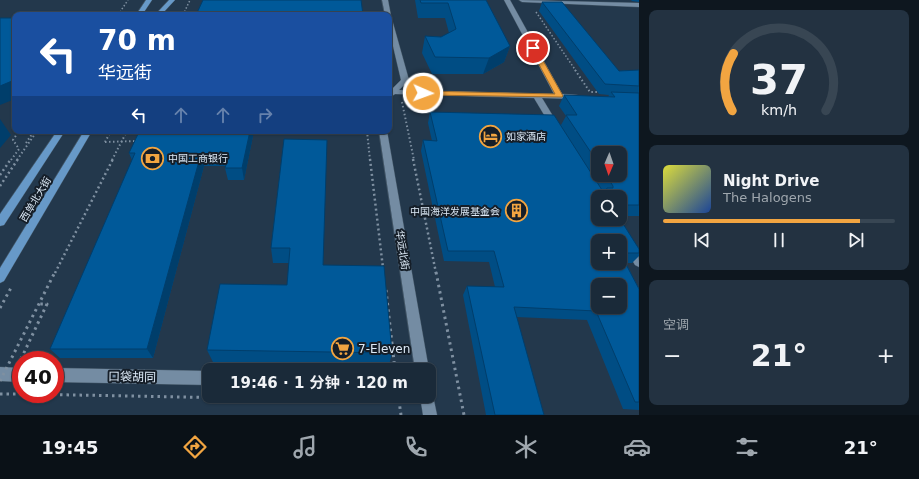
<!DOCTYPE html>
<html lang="zh">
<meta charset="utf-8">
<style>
:root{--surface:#1a2a39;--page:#233241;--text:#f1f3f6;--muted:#9fa7ae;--line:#384653;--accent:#f2a541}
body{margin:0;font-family:"DejaVu Sans","Noto Sans SC",sans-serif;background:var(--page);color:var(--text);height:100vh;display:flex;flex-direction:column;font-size:15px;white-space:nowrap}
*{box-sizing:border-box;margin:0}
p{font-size:13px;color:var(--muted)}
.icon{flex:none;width:22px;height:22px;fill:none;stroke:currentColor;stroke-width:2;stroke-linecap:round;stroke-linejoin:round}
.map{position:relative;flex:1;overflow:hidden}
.panel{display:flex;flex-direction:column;gap:10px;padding:10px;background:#0e171f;width:280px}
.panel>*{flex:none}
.top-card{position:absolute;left:12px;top:12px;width:380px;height:122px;border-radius:8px;box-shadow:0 1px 3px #0004,0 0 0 1px var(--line);background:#1a4fa0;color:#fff;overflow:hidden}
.needle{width:26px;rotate:182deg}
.fabs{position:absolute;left:591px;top:146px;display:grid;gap:8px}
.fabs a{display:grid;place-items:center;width:36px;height:36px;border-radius:8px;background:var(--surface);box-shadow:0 1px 3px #0004,0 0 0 1px var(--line);font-size:20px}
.speed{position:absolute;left:12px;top:351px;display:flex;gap:8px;font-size:20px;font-weight:700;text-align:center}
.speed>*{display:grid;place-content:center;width:52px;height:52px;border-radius:50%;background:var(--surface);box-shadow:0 1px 3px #0004,0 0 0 1px var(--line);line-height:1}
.speed .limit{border:6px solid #d22;background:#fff;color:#111}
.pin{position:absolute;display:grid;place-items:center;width:34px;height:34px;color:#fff;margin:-17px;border:2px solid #fff;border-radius:50%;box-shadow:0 1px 4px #0007}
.me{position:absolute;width:44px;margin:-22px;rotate:92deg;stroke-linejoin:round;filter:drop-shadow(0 0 3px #0008)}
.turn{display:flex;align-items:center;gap:14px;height:84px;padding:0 20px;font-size:18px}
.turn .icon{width:52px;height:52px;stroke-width:2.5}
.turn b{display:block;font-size:28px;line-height:34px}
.lanes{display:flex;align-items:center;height:38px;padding:0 20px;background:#0003;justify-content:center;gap:20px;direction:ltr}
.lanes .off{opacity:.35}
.big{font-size:30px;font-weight:700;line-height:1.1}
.panel .card{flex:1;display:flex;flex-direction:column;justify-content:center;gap:6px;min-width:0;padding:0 14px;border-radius:8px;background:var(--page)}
.panel .dial{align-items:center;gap:0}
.dial svg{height:104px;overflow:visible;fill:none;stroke:var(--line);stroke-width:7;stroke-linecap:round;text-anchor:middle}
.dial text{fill:var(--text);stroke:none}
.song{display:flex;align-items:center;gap:12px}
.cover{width:48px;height:48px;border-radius:6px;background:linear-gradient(135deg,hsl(60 70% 55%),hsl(220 70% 35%))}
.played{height:4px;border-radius:2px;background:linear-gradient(90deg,var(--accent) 85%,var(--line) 85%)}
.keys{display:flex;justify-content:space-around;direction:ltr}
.heat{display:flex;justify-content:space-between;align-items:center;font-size:22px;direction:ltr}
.trip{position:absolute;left:202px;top:363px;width:234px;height:40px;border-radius:8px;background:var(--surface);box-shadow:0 1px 3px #0004,0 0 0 1px var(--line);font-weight:700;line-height:40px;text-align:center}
.tabs{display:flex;height:64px;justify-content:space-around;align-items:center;background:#0a1117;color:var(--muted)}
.tabs .icon{width:28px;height:28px}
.tabs .on{color:var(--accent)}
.tabs b{font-size:18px;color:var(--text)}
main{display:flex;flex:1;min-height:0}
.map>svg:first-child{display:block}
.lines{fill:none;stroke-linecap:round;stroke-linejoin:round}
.minor-casing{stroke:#415464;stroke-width:1}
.major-casing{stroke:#415464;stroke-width:1}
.path-far3{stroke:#7f90a1;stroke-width:1.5;stroke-dasharray:1.5 2;stroke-linecap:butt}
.path-far2{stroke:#7f90a1;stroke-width:2;stroke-dasharray:1.5 2.5;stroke-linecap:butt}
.path-far1{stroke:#7f90a1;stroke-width:2.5;stroke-dasharray:2 3;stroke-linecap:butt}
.path{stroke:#7f90a1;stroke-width:3;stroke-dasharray:2.5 4;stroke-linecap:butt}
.minor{fill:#748ca3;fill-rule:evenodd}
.major{fill:#6799c8;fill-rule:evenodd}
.path-bridge-far2{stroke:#7f90a1;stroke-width:2;stroke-dasharray:1.5 2.5;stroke-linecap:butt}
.path-bridge-far1{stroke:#7f90a1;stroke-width:2.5;stroke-dasharray:2 3;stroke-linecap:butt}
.path-bridge{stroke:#7f90a1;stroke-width:3;stroke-dasharray:2.5 4;stroke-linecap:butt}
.wall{fill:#004d84;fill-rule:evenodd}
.shaded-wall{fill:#003e6b}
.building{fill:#005999;stroke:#003e6b;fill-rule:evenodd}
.route{fill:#f2a541;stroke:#9d6b2a}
.labels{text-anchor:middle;stroke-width:4;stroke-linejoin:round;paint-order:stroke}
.poi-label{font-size:10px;fill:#dce9f6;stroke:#151e28;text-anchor:start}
.street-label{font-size:10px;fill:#dce9f6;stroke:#151e28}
.near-poi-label{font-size:12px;fill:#dce9f6;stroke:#151e28;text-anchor:start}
.near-street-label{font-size:12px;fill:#dce9f6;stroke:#151e28}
</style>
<main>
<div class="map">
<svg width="639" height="415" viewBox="0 0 639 415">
<rect width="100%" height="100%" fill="#23384c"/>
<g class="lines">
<defs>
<path id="minor" d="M 382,0 L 388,0 L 391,16 L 409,80 L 399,90 L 554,94 L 504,0 L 510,0 L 562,94 L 577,95 L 581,97 L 577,99 L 542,98 L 559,126 L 555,129 L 552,128 L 534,98 L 395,94 L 389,98 L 389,90 L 391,90 L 401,80 L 389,29 L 389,15 L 385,15 Z
M 519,0 L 639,3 L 639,7 L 522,2 Z
M 379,131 L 387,131 L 429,370 L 415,370 Z
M 630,244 C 639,247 639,258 639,267 L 635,265 L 625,248 L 626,245 Z
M 0,367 L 21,368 L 21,382 L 0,381 Z
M 55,368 L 209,371 L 209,385 L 55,382 Z
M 429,390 L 432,391 L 437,415 L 423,415 L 420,396 L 429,396 Z"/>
<path id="major" d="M 146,0 L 152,0 L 142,15 L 136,15 Z
M 169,0 L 175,0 L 161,15 L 155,15 Z
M 57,131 L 65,131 L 4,225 L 0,226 L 0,214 Z
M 84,131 L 92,131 L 4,281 L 0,283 L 0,268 Z"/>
</defs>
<use href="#minor" class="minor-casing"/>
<use href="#major" class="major-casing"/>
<path class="path-far3" d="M 536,12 L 576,71
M 118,15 L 128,0
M 183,15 L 190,0"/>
<path class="path-far2" d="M 575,70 L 590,92 L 600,92
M 402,102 L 414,160
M 367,131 L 370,160
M 105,142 L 137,141
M 105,142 L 111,131
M 26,143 L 34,131
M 11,160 L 19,149 L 13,140 L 19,131
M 17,160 L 37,131"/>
<path class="path-far1" d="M 370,159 L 383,268
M 413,159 L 436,273
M 0,175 L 11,159
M 0,186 L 18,159"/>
<path class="path" d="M 436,272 L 464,415
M 386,290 L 395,370
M 0,308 L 12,286
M 21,359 L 47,304 L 39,304
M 215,366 L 392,370
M 0,394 L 21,394
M 21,394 L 399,401 L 401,415"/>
<use href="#minor" class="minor"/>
<use href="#major" class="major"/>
<path class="path-bridge-far2" d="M 112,160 L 127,131"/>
<path class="path-bridge-far1" d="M 55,273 L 113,159"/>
<path class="path-bridge" d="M 0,381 L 55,272"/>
</g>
<path class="wall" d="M 415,0 L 486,0 L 510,46 L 504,62 L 483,74 L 432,74 L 422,53 L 425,36 L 441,37 L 449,33 L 445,18 L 418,18 Z
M 631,0 L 639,0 L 639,2 L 632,1 Z
M 542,2 L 619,71 L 639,70 L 639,216 L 620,216 L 620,197 L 598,197 L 639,249 L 639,256 L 632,263 L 626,263 L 639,289 L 639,410 L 623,409 L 587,320 L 516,317 L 544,415 L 486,415 L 463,295 L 467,286 L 495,287 L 489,262 L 444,261 L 421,151 L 423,140 L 432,141 L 428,123 L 430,112 L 561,125 L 566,116 L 559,106 L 564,95 L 608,97 L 609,95 L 599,94 L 539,11 ZM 598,153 L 620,175 L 598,175 Z
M 148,131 L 254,131 L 244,180 L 228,180 L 225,168 L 226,166 L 204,166 L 153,358 L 60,358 L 50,349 L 132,160 L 129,153 Z
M 284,139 L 323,265 L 392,353 L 389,365 L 213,362 L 207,350 L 287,285 L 289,263 L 273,263 L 271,248 Z"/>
<path class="shaded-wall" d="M 510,46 L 504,62 L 483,74 L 489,58 Z
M 15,78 L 15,99 L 0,105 L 0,86 Z
M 0,119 L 11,135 L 0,148 Z
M 250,131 L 254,131 L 244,180 L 242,168 Z
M 201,154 L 204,166 L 153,358 L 147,349 Z"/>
<path class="building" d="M 203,0 L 361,0 L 363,15 L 196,15 Z
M 420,0 L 486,0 L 510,46 L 489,58 L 435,57 L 425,36 L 441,37 L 456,29 L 448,3 L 421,3 Z
M 542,2 L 562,2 L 619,71 L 639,70 L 639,86 L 605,84 Z
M 0,18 L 15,18 L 15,78 L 12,81 L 0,86 Z
M 611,92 L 639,93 L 639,205 L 620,205 L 620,197 L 598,197 L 598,219 L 620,219 L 639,249 L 639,253 L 620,253 L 639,289 L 639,402 L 635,402 L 596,311 L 514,307 L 544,415 L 495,415 L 467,286 L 504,287 L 494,251 L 448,251 L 423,140 L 437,141 L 430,112 L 554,115 L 602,190 L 606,191 L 607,188 L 613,188 L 613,186 L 606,175 L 620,175 L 620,153 L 598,153 L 598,163 L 566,115 L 577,115 L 564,95 L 615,97 ZM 598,241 L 620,241 L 620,263 L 598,263 ZM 598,285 L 620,285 L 620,307 L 598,307 Z
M 148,131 L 250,131 L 242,168 L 225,168 L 229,155 L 201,154 L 147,349 L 50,349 L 135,153 L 129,153 L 139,132 L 147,132 Z
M 284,139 L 327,140 L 323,265 L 384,266 L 392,353 L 207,350 L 220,284 L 287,285 L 290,248 L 271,248 Z"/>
<path class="route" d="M 533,46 L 536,48 L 563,96 L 562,97 L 423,95 L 420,93 L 423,91 L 555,94 L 530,48 Z"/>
<defs>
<symbol id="hotel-ring" viewBox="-11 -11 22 22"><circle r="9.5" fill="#151e28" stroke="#f2a541" stroke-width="1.5"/><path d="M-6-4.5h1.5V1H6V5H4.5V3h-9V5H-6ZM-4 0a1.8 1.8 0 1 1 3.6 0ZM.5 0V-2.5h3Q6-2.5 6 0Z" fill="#f2a541"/></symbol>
<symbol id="bank-ring" viewBox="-11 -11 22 22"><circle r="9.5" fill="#151e28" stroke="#f2a541" stroke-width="1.5"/><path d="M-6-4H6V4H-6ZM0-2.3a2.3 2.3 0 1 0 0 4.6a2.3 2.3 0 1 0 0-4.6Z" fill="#f2a541"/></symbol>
<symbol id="building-ring" viewBox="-11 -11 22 22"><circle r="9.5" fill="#151e28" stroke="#f2a541" stroke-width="1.5"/><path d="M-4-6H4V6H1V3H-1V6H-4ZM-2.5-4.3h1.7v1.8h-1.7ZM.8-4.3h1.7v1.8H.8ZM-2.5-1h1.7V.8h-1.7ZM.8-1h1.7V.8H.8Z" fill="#f2a541"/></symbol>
<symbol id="supermarket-ring" viewBox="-11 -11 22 22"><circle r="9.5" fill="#151e28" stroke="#f2a541" stroke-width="1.5"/><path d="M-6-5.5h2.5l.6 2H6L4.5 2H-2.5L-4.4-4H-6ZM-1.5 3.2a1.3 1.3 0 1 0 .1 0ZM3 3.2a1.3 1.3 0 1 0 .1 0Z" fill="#f2a541"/></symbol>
</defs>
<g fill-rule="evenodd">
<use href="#hotel-ring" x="478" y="124" width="25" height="25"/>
<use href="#bank-ring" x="140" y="146" width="25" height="25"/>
<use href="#building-ring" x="504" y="198" width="25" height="25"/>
<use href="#supermarket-ring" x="330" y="336" width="25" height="25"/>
</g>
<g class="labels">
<g class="poi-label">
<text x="506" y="140">如家酒店</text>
<text x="168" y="162">中国工商银行</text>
<text x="500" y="215" text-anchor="end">中国海洋发展基金会</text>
</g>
<g class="street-label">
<text transform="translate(35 199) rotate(-59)" y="4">西单北大街</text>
<text transform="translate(403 250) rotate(81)" y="4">华远北街</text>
</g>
<g class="near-poi-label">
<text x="358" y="353">7-Eleven</text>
</g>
<g class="near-street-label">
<text transform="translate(132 377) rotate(1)" y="4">口袋胡同</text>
</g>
</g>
</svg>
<div class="fabs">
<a><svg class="needle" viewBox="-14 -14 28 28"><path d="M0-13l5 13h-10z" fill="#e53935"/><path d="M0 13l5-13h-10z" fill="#9fa7ae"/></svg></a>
<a><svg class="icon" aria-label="search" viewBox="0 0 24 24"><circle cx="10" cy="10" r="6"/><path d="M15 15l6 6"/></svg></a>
<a>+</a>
<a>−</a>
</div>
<div class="speed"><div class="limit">40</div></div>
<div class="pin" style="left:533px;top:48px;background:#d93025"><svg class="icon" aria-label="arrive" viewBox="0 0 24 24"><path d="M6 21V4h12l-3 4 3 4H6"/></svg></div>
<svg class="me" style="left:423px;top:93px" viewBox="-20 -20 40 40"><circle r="17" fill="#f2a541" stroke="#fff" stroke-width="3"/><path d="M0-11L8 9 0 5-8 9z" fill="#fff"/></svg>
<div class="trip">19:46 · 1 分钟 · 120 m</div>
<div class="top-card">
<div class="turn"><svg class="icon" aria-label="left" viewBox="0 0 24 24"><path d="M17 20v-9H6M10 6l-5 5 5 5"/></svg><div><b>70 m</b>华远街</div></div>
<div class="lanes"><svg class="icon" aria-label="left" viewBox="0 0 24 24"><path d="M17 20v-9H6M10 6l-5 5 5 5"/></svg><svg class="icon off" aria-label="ahead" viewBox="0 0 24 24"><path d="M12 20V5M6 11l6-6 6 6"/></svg><svg class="icon off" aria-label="ahead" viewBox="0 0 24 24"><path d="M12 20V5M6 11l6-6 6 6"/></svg><svg class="icon off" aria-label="right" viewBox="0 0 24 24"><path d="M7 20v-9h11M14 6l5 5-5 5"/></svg></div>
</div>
</div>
<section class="panel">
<div class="card dial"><svg viewBox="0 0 100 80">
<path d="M14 69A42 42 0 1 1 86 69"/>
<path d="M14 69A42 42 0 0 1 15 25" stroke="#f2a541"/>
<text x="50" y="56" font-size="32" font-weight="700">37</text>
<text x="50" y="72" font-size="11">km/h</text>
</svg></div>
<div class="card">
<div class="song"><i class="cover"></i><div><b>Night Drive</b><p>The Halogens</p></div></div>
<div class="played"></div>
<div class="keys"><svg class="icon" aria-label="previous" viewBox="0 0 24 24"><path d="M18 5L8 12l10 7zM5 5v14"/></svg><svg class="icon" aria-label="pause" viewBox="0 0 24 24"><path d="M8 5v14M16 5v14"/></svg><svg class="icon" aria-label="next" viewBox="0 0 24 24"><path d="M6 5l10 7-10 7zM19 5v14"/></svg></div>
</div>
<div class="card"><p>空调</p>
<div class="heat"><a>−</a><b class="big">21°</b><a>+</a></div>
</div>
</section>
</main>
<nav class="tabs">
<b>19:45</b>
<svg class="icon on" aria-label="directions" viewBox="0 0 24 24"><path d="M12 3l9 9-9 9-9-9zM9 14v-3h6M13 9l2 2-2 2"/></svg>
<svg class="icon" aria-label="music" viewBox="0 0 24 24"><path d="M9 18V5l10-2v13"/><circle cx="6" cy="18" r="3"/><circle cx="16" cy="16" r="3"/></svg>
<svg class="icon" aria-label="phone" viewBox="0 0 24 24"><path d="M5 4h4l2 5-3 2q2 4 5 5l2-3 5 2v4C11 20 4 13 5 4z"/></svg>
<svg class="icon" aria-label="climate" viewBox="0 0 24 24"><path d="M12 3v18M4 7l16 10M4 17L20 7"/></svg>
<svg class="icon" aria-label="car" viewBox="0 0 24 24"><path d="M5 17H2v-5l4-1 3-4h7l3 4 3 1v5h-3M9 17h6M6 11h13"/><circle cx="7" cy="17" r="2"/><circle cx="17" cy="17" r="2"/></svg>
<svg class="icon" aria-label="filters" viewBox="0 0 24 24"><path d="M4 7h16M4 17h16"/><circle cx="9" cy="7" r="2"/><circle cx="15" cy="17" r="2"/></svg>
<b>21°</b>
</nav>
